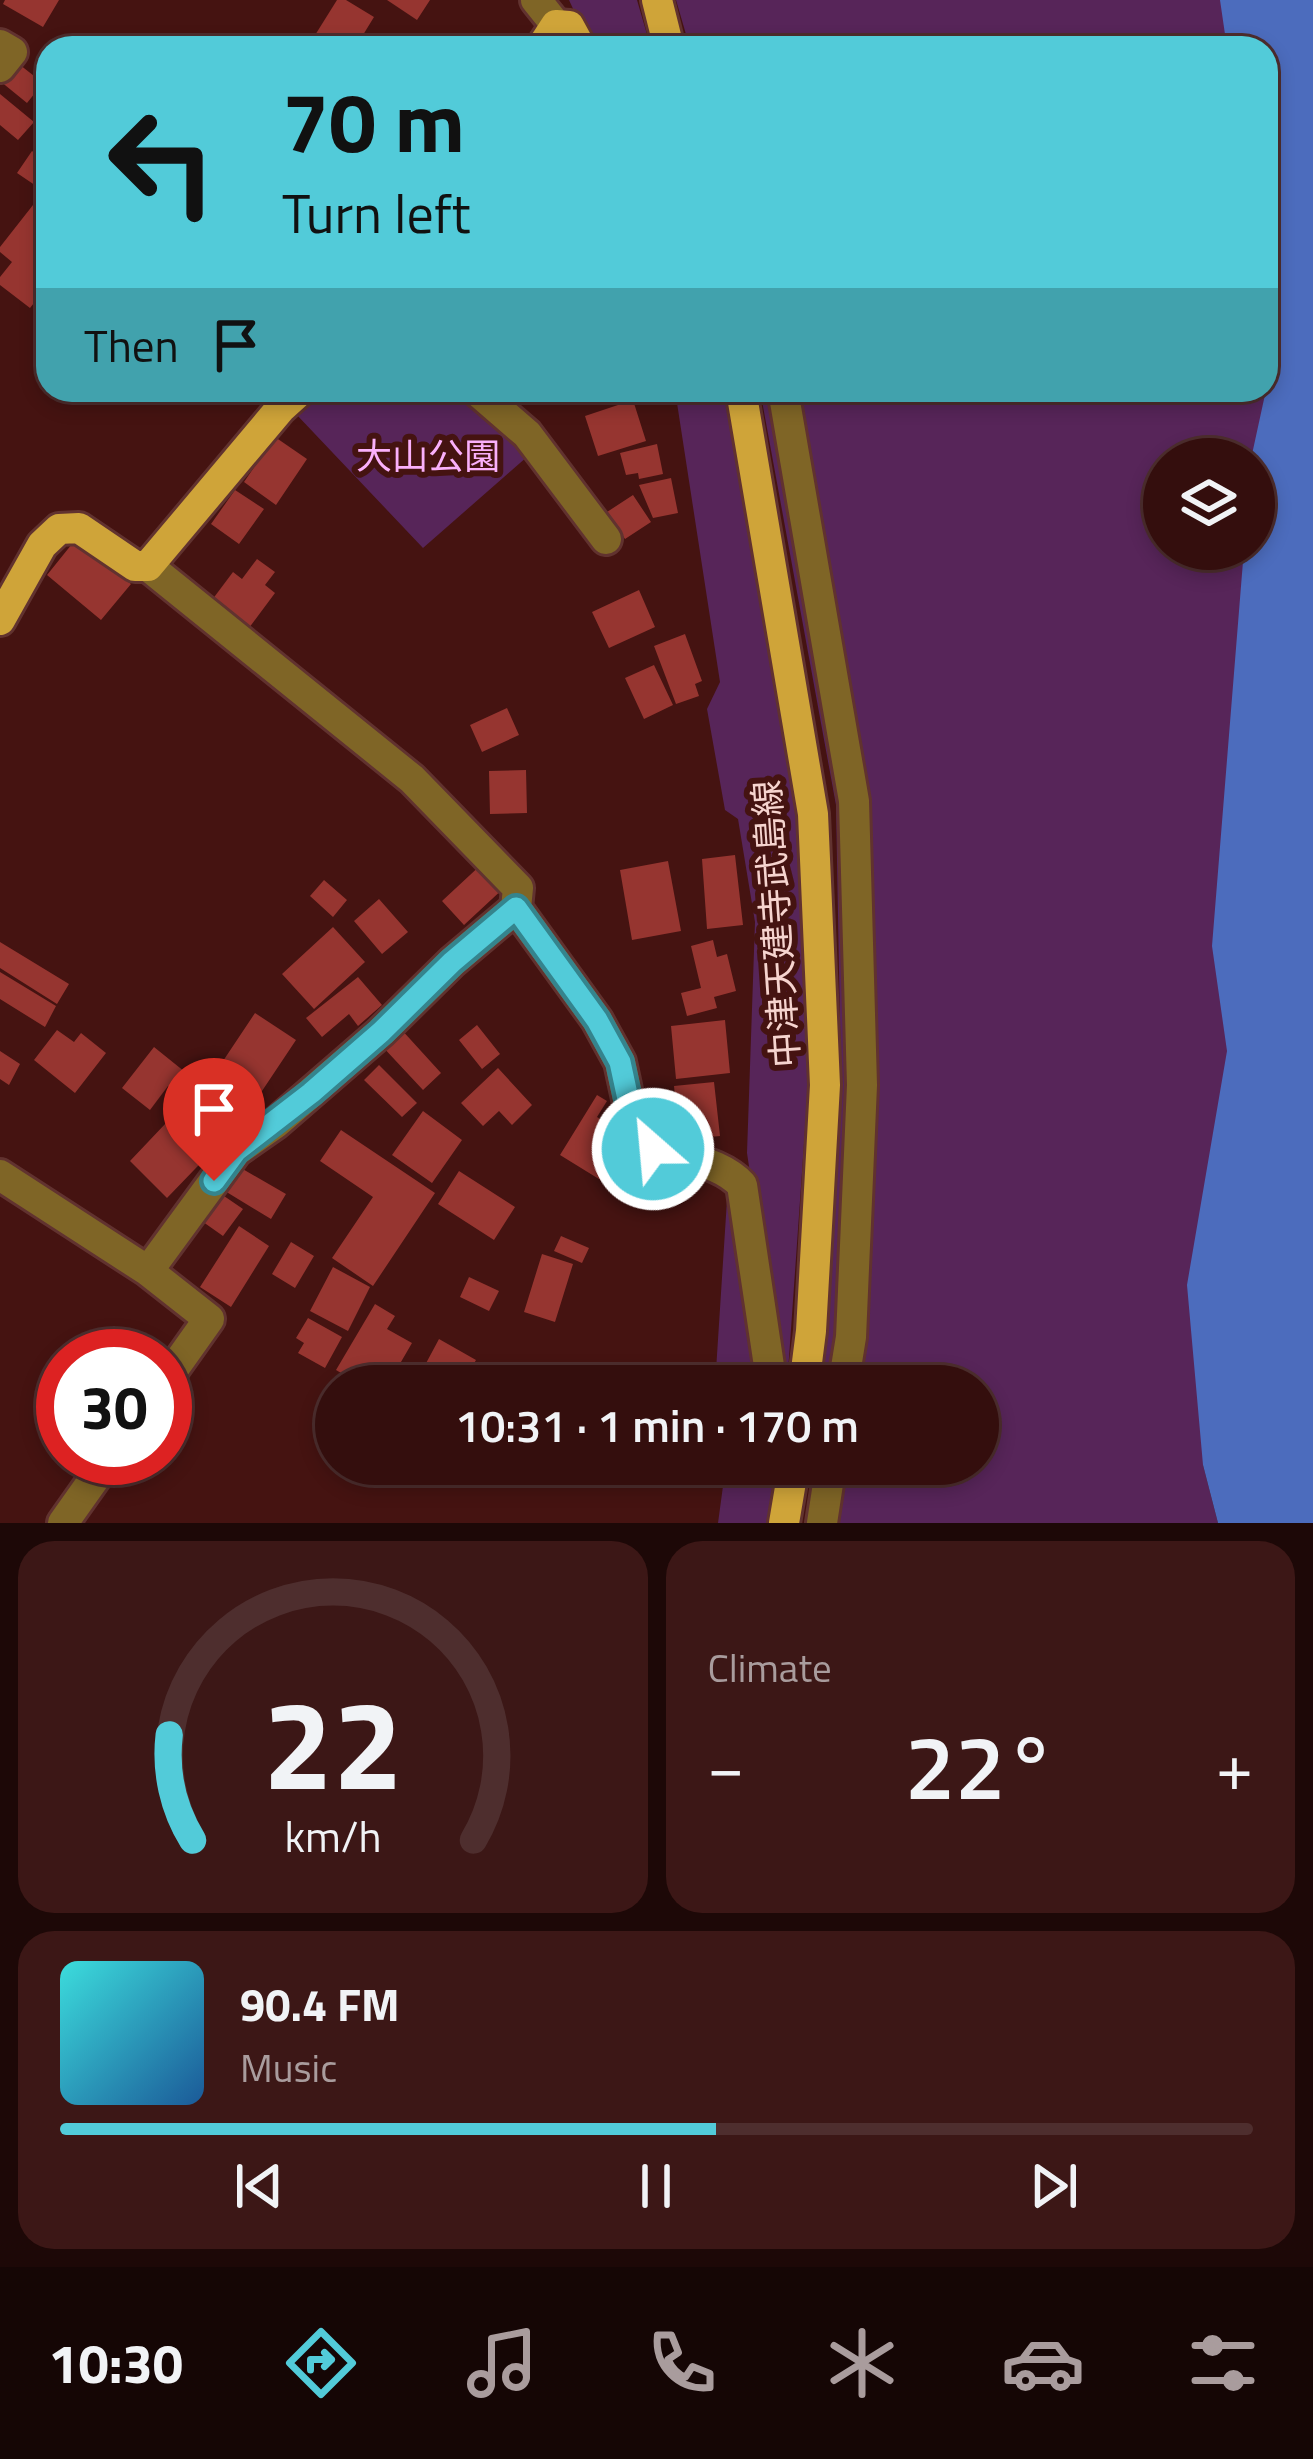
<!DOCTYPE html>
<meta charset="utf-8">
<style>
:root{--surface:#340e0d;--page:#3c1716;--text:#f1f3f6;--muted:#a99c9d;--line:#4e2e2e;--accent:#52cbd9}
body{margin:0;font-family:"Titillium Web","Noto Sans JP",sans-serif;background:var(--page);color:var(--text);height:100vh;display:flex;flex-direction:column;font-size:45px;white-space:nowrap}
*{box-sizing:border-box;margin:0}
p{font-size:39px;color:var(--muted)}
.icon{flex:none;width:66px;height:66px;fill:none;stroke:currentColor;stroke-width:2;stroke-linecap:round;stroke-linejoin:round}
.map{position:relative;height:1523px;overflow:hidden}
.details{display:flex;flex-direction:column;gap:18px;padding:18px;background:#1d0807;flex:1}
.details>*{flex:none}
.top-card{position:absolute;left:36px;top:36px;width:1242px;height:366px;border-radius:36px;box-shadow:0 6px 18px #0003,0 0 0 3px var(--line);background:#52cbd9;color:#111;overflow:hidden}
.fabs{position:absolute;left:1143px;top:438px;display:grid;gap:24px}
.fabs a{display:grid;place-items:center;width:132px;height:132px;border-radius:50%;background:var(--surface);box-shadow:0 6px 18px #0003,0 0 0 3px var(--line);font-size:60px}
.speed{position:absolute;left:36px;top:1329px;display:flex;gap:24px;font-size:60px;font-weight:700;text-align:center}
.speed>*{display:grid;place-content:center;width:156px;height:156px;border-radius:50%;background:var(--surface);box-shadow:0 6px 18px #0003,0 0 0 3px var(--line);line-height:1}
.speed .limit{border:18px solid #d22;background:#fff;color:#111}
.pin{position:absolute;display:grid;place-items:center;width:102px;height:102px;color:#fff;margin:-123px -51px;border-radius:50% 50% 50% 0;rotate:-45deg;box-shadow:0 0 12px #0007}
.pin .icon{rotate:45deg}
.me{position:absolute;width:132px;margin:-66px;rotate:333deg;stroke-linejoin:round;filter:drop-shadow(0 0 9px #0008)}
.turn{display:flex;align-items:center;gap:42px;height:252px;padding:0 48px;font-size:54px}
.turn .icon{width:156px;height:156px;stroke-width:2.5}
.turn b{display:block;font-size:84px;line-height:102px}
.then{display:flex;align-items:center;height:114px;padding:0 48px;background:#0003;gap:24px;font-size:45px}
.big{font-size:90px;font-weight:600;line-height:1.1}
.details .tile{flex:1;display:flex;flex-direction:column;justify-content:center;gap:18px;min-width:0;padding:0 42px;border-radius:36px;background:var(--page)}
.details .dial{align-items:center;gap:0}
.dial svg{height:312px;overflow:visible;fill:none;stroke:var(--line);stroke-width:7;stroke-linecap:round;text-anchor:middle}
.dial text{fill:var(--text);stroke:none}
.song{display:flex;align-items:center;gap:36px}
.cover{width:144px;height:144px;border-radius:18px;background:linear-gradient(135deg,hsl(180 70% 55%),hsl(210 70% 35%))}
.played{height:12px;border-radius:6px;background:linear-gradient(90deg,var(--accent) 55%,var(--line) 55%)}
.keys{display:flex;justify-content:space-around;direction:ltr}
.heat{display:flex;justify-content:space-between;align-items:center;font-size:66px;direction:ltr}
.details .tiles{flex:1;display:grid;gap:18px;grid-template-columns:1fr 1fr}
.tile:last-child{grid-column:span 2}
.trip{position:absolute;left:315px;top:1365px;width:684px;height:120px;border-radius:60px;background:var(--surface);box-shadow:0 6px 18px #0003,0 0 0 3px var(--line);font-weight:600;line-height:120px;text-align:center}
.dock{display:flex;height:192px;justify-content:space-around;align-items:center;background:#150605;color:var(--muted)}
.dock .icon{width:84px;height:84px}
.dock .active{color:var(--accent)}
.dock b{font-size:54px;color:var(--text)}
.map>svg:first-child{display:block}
.green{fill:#572559;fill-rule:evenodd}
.water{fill:#4c6cbd}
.building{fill:#963530}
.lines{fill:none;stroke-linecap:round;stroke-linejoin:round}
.minor-casing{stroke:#61322f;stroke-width:36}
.major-casing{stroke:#61322f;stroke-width:36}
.minor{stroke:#7f6526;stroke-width:30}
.major{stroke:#cfa439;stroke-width:30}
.route-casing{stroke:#35848d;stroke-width:30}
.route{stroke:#52cbd9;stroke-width:21}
.labels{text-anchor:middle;stroke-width:12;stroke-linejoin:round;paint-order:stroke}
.park-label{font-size:36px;fill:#fab0fb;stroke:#451311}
.street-label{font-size:36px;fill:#f6d4cf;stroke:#451311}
</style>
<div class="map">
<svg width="1313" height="1523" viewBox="0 0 1313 1523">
<rect width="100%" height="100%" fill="#451311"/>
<path class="green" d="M 569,0 L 637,0 L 651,48 L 591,48 Z
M 676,0 L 1234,0 L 1241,48 L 690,48 Z
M 315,390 L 453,390 L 528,456 L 423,548 L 296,414 Z
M 675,390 L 727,390 L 798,829 L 808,1087 L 787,1386 L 782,1386 L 747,1153 L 755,922 L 738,819 L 725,810 L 707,709 L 720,682 Z
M 760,390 L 772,390 L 845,807 L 855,1084 L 836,1386 L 820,1386 L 841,1080 L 836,805 Z
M 797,390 L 1266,390 L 1271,1101 L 1203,1465 L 1218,1523 L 832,1523 L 842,1464 L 978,1464 L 978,1386 L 854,1386 L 872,1087 ZM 1164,459 L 1254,459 L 1254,549 L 1164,549 Z
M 727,1200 L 758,1386 L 715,1386 Z
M 726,1464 L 770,1464 L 773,1482 L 767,1523 L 718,1523 Z"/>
<path class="water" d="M 1220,0 L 1313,0 L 1313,1523 L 1218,1523 L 1203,1465 L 1187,1285 L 1227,1051 L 1212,946 L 1244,549 L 1254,549 L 1251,459 L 1266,390 L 1266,48 L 1227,48 Z"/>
<path class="building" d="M 5,0 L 59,0 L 43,27 L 3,4 Z
M 337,0 L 346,0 L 374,17 L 355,48 L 307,48 Z
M 387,0 L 430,0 L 417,20 Z
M 15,61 L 43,83 L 27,103 L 0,81 Z
M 0,94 L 34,122 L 18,140 L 0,125 Z
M 32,151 L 48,162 L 48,194 L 17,173 Z
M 33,205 L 48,216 L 48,285 L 30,308 L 0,285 L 0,277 L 12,262 L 0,252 L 0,247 Z
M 633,400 L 646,441 L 598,456 L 585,416 Z
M 275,437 L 307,459 L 276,505 L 244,482 Z
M 657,444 L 663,474 L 639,479 L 638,473 L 626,475 L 620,453 Z
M 671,478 L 678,513 L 653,518 L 639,485 Z
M 235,490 L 264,509 L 239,544 L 211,524 Z
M 633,495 L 651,522 L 625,539 L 607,512 Z
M 76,539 L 131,584 L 101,620 L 47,575 Z
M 257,559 L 275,572 L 265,585 L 275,593 L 246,632 L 209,604 L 233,572 L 242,579 Z
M 639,590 L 655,627 L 609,648 L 592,612 Z
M 685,634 L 702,681 L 695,684 L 699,696 L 676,704 L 654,646 Z
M 654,665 L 673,705 L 644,719 L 625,678 Z
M 507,708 L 519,735 L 482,752 L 470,725 Z
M 526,770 L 527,813 L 490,814 L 489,771 Z
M 735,855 L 743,925 L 707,929 L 702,859 Z
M 668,861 L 681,931 L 632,940 L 620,870 Z
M 484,862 L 506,886 L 464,925 L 442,901 Z
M 324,880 L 347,900 L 333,917 L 310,896 Z
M 379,899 L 408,932 L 382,954 L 354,921 Z
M 333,927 L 365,962 L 314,1009 L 282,974 Z
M 713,940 L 717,957 L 727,954 L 736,991 L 714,997 L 717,1008 L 687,1016 L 681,993 L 701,988 L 691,946 Z
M 0,942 L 69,984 L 57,1004 L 0,968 Z
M 0,972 L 56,1006 L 45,1027 L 0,999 Z
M 358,977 L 382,1005 L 358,1026 L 349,1014 L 322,1037 L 306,1018 Z
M 255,1013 L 296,1040 L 258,1097 L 217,1070 Z
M 725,1020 L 730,1073 L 676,1079 L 671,1026 Z
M 477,1025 L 500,1054 L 482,1069 L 459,1040 Z
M 400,1028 L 441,1073 L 423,1090 L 381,1045 Z
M 57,1030 L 74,1042 L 81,1033 L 106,1053 L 75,1093 L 34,1060 Z
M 154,1047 L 190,1076 L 177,1093 L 168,1086 L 150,1110 L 122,1088 Z
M 0,1051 L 20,1064 L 9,1085 L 0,1079 Z
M 379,1065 L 417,1103 L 402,1117 L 364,1080 Z
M 498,1068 L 532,1105 L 512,1125 L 499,1111 L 483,1126 L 461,1103 Z
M 714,1082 L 720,1136 L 679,1140 L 674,1086 Z
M 597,1095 L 607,1101 L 597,1117 L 619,1131 L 614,1140 L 642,1157 L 620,1192 L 560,1155 Z
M 184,1104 L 222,1141 L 167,1198 L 130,1161 Z
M 423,1111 L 462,1140 L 432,1183 L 392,1155 Z
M 341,1130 L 435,1193 L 373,1286 L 332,1258 L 373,1197 L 320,1161 Z
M 234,1164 L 286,1194 L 271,1219 L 220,1188 Z
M 459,1171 L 515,1207 L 494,1240 L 438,1204 Z
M 208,1185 L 243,1209 L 223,1236 L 189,1212 Z
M 239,1226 L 269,1246 L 231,1307 L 200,1287 Z
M 561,1236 L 589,1248 L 582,1263 L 554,1251 Z
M 291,1242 L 314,1256 L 295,1288 L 272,1274 Z
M 542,1254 L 573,1264 L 555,1322 L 524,1312 Z
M 333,1267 L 370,1287 L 348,1331 L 310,1311 Z
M 469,1277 L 499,1291 L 489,1311 L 460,1297 Z
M 375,1304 L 395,1316 L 387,1329 L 412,1343 L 387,1386 L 363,1386 L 336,1370 Z
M 308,1318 L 342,1337 L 325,1368 L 298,1353 L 304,1343 L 296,1338 Z
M 439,1339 L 476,1360 L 461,1386 L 424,1367 Z"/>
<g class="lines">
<defs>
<path id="minor" d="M 536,0 L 556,25
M 0,45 L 12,52 L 0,67
M 476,390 L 527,434 L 606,539
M 783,390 L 854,801 L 862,1085 L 851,1337 L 843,1386
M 148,566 L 412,779 L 518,888 L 516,908 L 597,1020 L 620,1062 L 636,1136 C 669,1160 715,1156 742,1185 L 772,1386
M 0,1175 L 148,1271 L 209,1319 L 165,1381
M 148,1271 L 236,1151 L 276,1123 L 381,1032 L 452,962 L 516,908
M 63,1523 L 109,1458
M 822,1523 L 831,1464"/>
<path id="major" d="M 657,0 L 669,48
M 541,48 L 556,25 L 569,26 L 581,48
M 741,390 L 813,814 L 825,1085 L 811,1331 L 804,1386
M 0,620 L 42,545 L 59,529 L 79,528 L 135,566 L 148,566 L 280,409 L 301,390
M 784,1523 L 794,1464"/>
</defs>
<use href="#minor" class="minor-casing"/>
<use href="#major" class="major-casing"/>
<use href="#minor" class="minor"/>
<use href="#major" class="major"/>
</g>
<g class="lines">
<defs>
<path id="route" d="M 214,1181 L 236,1151 L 311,1093 L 381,1032 L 452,962 L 516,908 L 597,1020 L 620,1062 L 636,1136 L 653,1149"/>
</defs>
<use href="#route" class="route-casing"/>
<use href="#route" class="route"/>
</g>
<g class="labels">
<g class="park-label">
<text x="428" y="469">大山公園</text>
</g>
<g class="street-label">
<text transform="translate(776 924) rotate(-94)" y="13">中津天建寺武島線</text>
</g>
</g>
</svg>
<div class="fabs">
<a><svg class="icon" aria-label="layers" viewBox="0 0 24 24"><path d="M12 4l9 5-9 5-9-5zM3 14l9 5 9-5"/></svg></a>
</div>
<div class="speed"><div class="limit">30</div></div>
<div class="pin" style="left:214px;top:1181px;background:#d93025"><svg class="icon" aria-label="arrive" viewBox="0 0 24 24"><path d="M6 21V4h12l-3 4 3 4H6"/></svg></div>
<svg class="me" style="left:653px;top:1149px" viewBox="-20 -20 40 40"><circle r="17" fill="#52cbd9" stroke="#fff" stroke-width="3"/><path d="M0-11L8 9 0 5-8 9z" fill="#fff"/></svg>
<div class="trip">10:31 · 1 min · 170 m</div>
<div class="top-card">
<div class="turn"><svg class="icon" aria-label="left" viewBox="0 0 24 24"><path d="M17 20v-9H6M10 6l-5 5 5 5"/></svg><div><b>70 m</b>Turn left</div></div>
<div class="then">Then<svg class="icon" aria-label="arrive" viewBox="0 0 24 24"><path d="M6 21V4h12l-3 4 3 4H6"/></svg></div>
</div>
</div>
<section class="details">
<div class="tiles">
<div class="tile dial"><svg viewBox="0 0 100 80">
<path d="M14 69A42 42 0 1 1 86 69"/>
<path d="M14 69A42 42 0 0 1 8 42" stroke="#52cbd9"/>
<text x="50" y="56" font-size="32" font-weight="700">22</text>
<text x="50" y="72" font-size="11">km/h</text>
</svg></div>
<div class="tile"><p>Climate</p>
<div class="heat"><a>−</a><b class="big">22°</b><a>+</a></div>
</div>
<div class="tile">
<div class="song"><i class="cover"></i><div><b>90.4 FM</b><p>Music</p></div></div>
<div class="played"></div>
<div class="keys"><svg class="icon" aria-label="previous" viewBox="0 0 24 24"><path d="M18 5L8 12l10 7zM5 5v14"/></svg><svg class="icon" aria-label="pause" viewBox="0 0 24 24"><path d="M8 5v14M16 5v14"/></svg><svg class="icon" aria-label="next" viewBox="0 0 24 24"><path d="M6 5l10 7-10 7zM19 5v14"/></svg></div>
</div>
</div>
</section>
<nav class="dock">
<b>10:30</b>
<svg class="icon active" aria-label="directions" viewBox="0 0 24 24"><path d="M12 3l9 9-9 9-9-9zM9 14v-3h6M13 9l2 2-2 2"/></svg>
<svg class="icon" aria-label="music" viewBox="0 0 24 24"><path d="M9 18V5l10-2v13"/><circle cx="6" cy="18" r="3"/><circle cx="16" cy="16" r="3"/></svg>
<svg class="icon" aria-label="phone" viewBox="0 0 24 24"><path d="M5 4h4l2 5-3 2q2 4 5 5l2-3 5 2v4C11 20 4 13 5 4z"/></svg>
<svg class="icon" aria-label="climate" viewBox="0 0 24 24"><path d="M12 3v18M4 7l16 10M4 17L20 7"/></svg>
<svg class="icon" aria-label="car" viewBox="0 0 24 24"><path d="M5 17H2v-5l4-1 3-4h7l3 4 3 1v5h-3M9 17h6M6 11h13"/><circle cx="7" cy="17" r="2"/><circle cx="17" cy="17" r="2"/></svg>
<svg class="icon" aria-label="filters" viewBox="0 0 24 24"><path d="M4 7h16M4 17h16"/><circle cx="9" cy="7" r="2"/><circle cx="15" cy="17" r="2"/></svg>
</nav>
